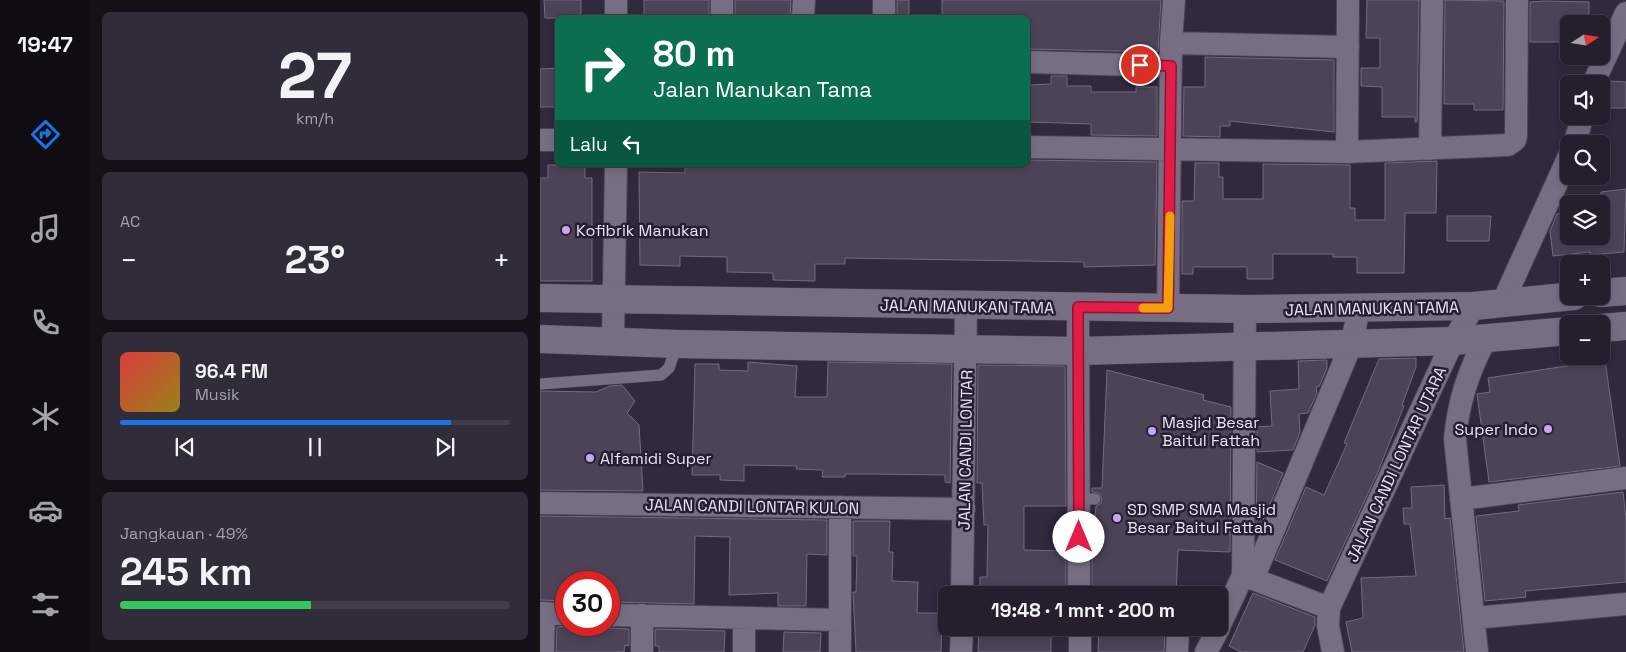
<!DOCTYPE html>
<html lang="id">
<meta charset="utf-8">
<style>
:root{--surface:#251f2d;--page:#312c39;--text:#f1f3f6;--muted:#a3a2aa;--line:#423d49;--accent:#1a73e8}
body{margin:0;font-family:"Space Grotesk",sans-serif;background:var(--page);color:var(--text);height:100vh;display:flex;flex-direction:column;font-size:19px;white-space:nowrap}
*{box-sizing:border-box;margin:0}
p{font-size:16px;color:var(--muted)}
.icon{flex:none;width:28px;height:28px;fill:none;stroke:currentColor;stroke-width:2;stroke-linecap:round;stroke-linejoin:round}
.map{position:relative;flex:1;overflow:hidden}
.drawer{display:flex;flex-direction:column;gap:12px;padding:12px;background:#141119;width:450px}
.drawer>*{flex:none}
.banner{position:absolute;left:15px;top:15px;width:475px;height:152px;border-radius:8px;box-shadow:0 2px 8px #0003,0 0 0 1px var(--line);background:#0b6e4f;color:#fff;overflow:hidden}
.needle{width:32px;rotate:78deg}
.buttons{position:absolute;left:1020px;top:15px;display:grid;gap:10px}
.buttons a{display:grid;place-items:center;width:50px;height:50px;border-radius:8px;background:var(--surface);box-shadow:0 2px 8px #0003,0 0 0 1px var(--line);font-size:25px}
.speed{position:absolute;left:15px;top:571px;display:flex;gap:10px;font-size:25px;font-weight:700;text-align:center}
.speed>*{display:grid;place-content:center;width:65px;height:65px;border-radius:50%;background:var(--surface);box-shadow:0 2px 8px #0003,0 0 0 1px var(--line);line-height:1}
.speed .limit{border:8px solid #d22;background:#fff;color:#111}
.pin{position:absolute;display:grid;place-items:center;width:42px;height:42px;color:#fff;margin:-21px;border:2px solid #fff;border-radius:50%;box-shadow:0 1px 5px #0007}
.me{position:absolute;width:55px;margin:-28px;rotate:0deg;stroke-linejoin:round;filter:drop-shadow(0 0 4px #0008)}
.turn{display:flex;align-items:center;gap:18px;height:105px;padding:0 15px;font-size:22px}
.turn .icon{width:65px;height:65px;stroke-width:2.5}
.turn b{display:block;font-size:35px;line-height:42px}
.then{display:flex;align-items:center;height:48px;padding:0 15px;background:#0003;gap:10px;font-size:19px}
.big{font-size:38px;font-weight:700;line-height:1.1}
.drawer .widget{flex:1;display:flex;flex-direction:column;justify-content:center;gap:8px;min-width:0;padding:0 18px;border-radius:8px;background:var(--page)}
.drawer .dial{align-items:center;gap:0}
.dial b{font-size:65px;line-height:1}
.song{display:flex;align-items:center;gap:15px}
.cover{width:60px;height:60px;border-radius:8px;background:linear-gradient(135deg,hsl(0 70% 55%),hsl(50 70% 35%))}
.played{height:5px;border-radius:2px;background:linear-gradient(90deg,var(--accent) 85%,var(--line) 85%)}
.keys{display:flex;justify-content:space-around;direction:ltr}
.heat{display:flex;justify-content:space-between;align-items:center;font-size:28px;direction:ltr}
.charge{height:8px;border-radius:4px;background:linear-gradient(90deg,#34c759 49%,var(--line) 0)}
.trip{position:absolute;left:398px;top:586px;width:290px;height:50px;border-radius:8px;background:var(--surface);box-shadow:0 2px 8px #0003,0 0 0 1px var(--line);font-weight:700;line-height:50px;text-align:center}
main{display:flex;flex:1;min-height:0}
.tabs{display:flex;flex-direction:column;width:90px;justify-content:space-around;align-items:center;background:#0f0c12;color:var(--muted)}
.tabs .icon{width:35px;height:35px}
.tabs .selected{color:var(--accent)}
.tabs b{font-size:22px;color:var(--text)}
.map>svg:first-child{display:block}
.building{fill:#4c4357;stroke:#746b81}
.lines{fill:none;stroke-linecap:round;stroke-linejoin:round}
.lane-casing{stroke:#4b4454;stroke-width:12}
.street-casing{stroke:#4b4454;stroke-width:24}
.secondary-casing{stroke:#4b4454;stroke-width:29}
.lane{stroke:#776e83;stroke-width:11}
.street{stroke:#776e83;stroke-width:22}
.secondary{stroke:#776e83;stroke-width:28}
.route-casing{stroke:#92132f;stroke-width:12}
.route{stroke:#e11d48;stroke-width:9}
.slow{stroke:#f59e0b;stroke-width:9}
.poi-dot{fill:#c7a6ef;stroke:#271f31;stroke-width:2}
.labels{text-anchor:middle;stroke-width:5;stroke-linejoin:round;paint-order:stroke}
.poi-label{font-size:16px;fill:#e9e4f1;stroke:#271f31;text-anchor:start}
.street-label{font-size:16px;fill:#e9e4f1;stroke:#271f31}
</style>
<main>
<nav class="tabs">
<b>19:47</b>
<svg class="icon selected" aria-label="directions" viewBox="0 0 24 24"><path d="M12 3l9 9-9 9-9-9zM9 14v-3h6M13 9l2 2-2 2"/></svg>
<svg class="icon" aria-label="music" viewBox="0 0 24 24"><path d="M9 18V5l10-2v13"/><circle cx="6" cy="18" r="3"/><circle cx="16" cy="16" r="3"/></svg>
<svg class="icon" aria-label="phone" viewBox="0 0 24 24"><path d="M5 4h4l2 5-3 2q2 4 5 5l2-3 5 2v4C11 20 4 13 5 4z"/></svg>
<svg class="icon" aria-label="climate" viewBox="0 0 24 24"><path d="M12 3v18M4 7l16 10M4 17L20 7"/></svg>
<svg class="icon" aria-label="car" viewBox="0 0 24 24"><path d="M5 17H2v-5l4-1 3-4h7l3 4 3 1v5h-3M9 17h6M6 11h13"/><circle cx="7" cy="17" r="2"/><circle cx="17" cy="17" r="2"/></svg>
<svg class="icon" aria-label="filters" viewBox="0 0 24 24"><path d="M4 7h16M4 17h16"/><circle cx="9" cy="7" r="2"/><circle cx="15" cy="17" r="2"/></svg>
</nav>
<section class="drawer">
<div class="widget dial"><b>27</b><p>km/h</p></div>
<div class="widget"><p>AC</p>
<div class="heat"><a>−</a><b class="big">23°</b><a>+</a></div>
</div>
<div class="widget">
<div class="song"><i class="cover"></i><div><b>96.4 FM</b><p>Musik</p></div></div>
<div class="played"></div>
<div class="keys"><svg class="icon" aria-label="previous" viewBox="0 0 24 24"><path d="M18 5L8 12l10 7zM5 5v14"/></svg><svg class="icon" aria-label="pause" viewBox="0 0 24 24"><path d="M8 5v14M16 5v14"/></svg><svg class="icon" aria-label="next" viewBox="0 0 24 24"><path d="M6 5l10 7-10 7zM19 5v14"/></svg></div>
</div>
<div class="widget"><p>Jangkauan · 49%</p><b class="big">245 km</b><div class="charge"></div></div>
</section>
<div class="map">
<svg width="1086" height="652" viewBox="0 0 1086 652">
<rect width="100%" height="100%" fill="#31293c"/>
<path class="building" d="M 4,0 L 41,0 L 41,18 L 5,18 Z
M 104,0 L 169,0 L 169,18 L 104,18 Z
M 195,0 L 251,0 L 250,18 L 195,18 Z
M 357,0 L 369,0 L 369,18 L 357,18 Z
M 402,0 L 621,0 L 618,52 L 489,49 L 488,18 L 402,18 Z
M 827,0 L 879,0 L 877,122 L 875,122 L 875,117 L 842,117 L 842,87 L 821,86 L 821,68 L 840,68 L 840,38 L 826,38 Z
M 905,0 L 964,1 L 963,110 L 934,110 L 934,104 L 904,104 Z
M 1005,1 L 1049,2 L 1049,22 L 1020,23 L 1020,42 L 990,42 L 990,2 Z
M 665,57 L 794,60 L 794,132 L 690,121 L 690,126 L 680,126 L 680,137 L 643,136 L 644,87 L 665,87 Z
M 18,68 L 18,107 L 0,107 L 0,69 Z
M 511,76 L 527,76 L 527,86 L 551,86 L 551,92 L 596,92 L 596,87 L 617,87 L 617,136 L 551,135 L 551,124 L 488,122 L 488,85 L 511,84 Z
M 1069,81 L 1086,82 L 1086,108 L 1061,108 L 1061,94 Z
M 488,160 L 617,162 L 615,265 L 544,267 L 544,262 L 305,258 L 305,264 L 275,264 L 275,281 L 233,280 L 233,273 L 187,272 L 187,257 L 140,256 L 140,266 L 100,265 L 99,172 L 145,173 L 145,165 L 488,165 Z
M 897,161 L 896,213 L 865,213 L 864,273 L 817,273 L 817,257 L 793,257 L 793,254 L 733,254 L 733,279 L 707,279 L 707,267 L 653,267 L 653,274 L 642,274 L 642,201 L 654,201 L 655,163 L 679,163 L 679,177 L 683,177 L 683,199 L 723,199 L 723,164 L 810,165 L 810,208 L 815,208 L 815,220 L 845,220 L 845,163 Z
M 8,165 L 45,165 L 45,178 L 52,178 L 52,281 L 0,281 L 0,178 L 8,178 Z
M 1086,189 L 1084,252 L 1050,255 L 1050,252 L 1013,256 L 1010,231 L 1017,214 L 1029,213 L 1029,236 L 1061,236 L 1061,192 Z
M 907,216 L 951,216 L 949,241 L 907,241 Z
M 876,358 L 876,367 L 862,405 L 864,406 L 838,472 L 787,581 L 735,560 L 766,487 L 784,495 L 807,444 L 804,443 L 839,359 Z
M 787,360 L 787,368 L 779,387 L 776,387 L 777,393 L 768,413 L 759,414 L 760,432 L 753,450 L 717,452 L 717,427 L 732,426 L 730,391 L 759,389 L 758,361 Z
M 1065,360 L 1080,466 L 949,482 L 937,394 L 950,392 L 948,378 Z
M 208,362 L 257,366 L 255,397 L 287,397 L 288,362 L 412,364 L 410,483 L 405,482 L 405,475 L 333,474 L 305,474 L 305,477 L 282,477 L 283,470 L 256,469 L 257,466 L 204,465 L 204,481 L 180,480 L 180,475 L 152,475 L 155,364 L 179,364 L 179,370 L 208,371 Z
M 438,365 L 525,366 L 526,506 L 484,506 L 484,550 L 526,551 L 526,595 L 440,595 L 440,577 L 447,577 L 448,525 L 444,525 L 442,483 L 437,483 Z
M 567,370 L 664,395 L 663,400 L 691,407 L 690,552 L 638,550 L 636,595 L 552,595 L 552,552 L 556,506 L 561,503 L 562,499 L 559,493 L 552,492 L 552,488 L 562,488 Z
M 82,385 L 95,401 L 87,413 L 99,425 L 103,491 L 0,490 L 0,391 L 56,392 L 70,386 Z
M 717,462 L 743,473 L 718,533 L 716,532 Z
M 904,485 L 905,519 L 910,518 L 924,652 L 812,652 L 806,622 L 823,618 L 821,578 L 876,576 L 870,524 L 864,524 L 863,508 L 872,508 L 871,487 Z
M 1083,492 L 1086,518 L 1086,582 L 985,591 L 986,597 L 945,601 L 936,516 L 979,511 L 978,505 Z
M 0,516 L 287,520 L 287,555 L 267,554 L 266,606 L 238,606 L 238,593 L 189,595 L 190,537 L 155,536 L 154,604 L 69,602 L 69,582 L 26,582 L 26,601 L 0,600 Z
M 313,521 L 350,521 L 349,552 L 353,552 L 352,581 L 378,582 L 377,613 L 402,613 L 401,652 L 316,652 L 313,592 L 316,592 L 317,556 L 313,556 Z
M 713,593 L 775,617 L 775,625 L 763,652 L 701,652 L 689,646 Z
M 33,625 L 61,625 L 69,628 L 89,629 L 89,646 L 85,645 L 84,652 L 16,652 L 17,627 Z
M 439,628 L 511,628 L 511,652 L 438,652 Z
M 559,628 L 625,628 L 624,652 L 558,652 Z
M 115,629 L 185,631 L 184,652 L 119,652 L 119,646 L 115,646 Z
M 244,632 L 281,633 L 280,652 L 243,652 Z"/>
<g class="lines">
<defs>
<path id="lane" d="M 0,384 L 121,375 L 129,368 L 137,344
M 539,499 L 555,499"/>
<path id="street" d="M 76,0 L 76,18
M 182,18 L 182,0
M 263,18 L 264,0
M 344,18 L 344,0
M 631,43 L 808,47
M 488,62 L 631,66
M 1053,84 L 1086,13
M 0,140 L 18,140
M 1034,144 L 1043,116
M 488,147 L 807,152 L 968,145 L 975,140 L 976,136 L 977,0
M 890,149 L 892,0
M 807,152 L 808,0
M 962,304 L 1029,156
M 538,307 L 539,595
M 628,309 L 631,43 L 634,0
M 73,340 L 76,165
M 921,499 L 1086,478
M 0,503 L 424,509
M 703,575 L 789,608
M 713,579 L 811,345 L 819,309
M 422,595 L 426,305
M 0,613 L 26,614
M 69,615 L 300,620
M 102,615 L 102,652
M 934,618 L 1086,604
M 679,627 L 703,575 L 705,309
M 540,628 L 540,652
M 3,652 L 4,613
M 204,652 L 204,618
M 300,652 L 300,507
M 421,652 L 422,628
M 637,652 L 638,628
M 666,652 L 679,628
M 793,652 L 788,626 L 789,608 L 913,341 L 934,306
M 937,652 L 915,439 C 918,405 929,369 946,339"/>
<path id="secondary" d="M 1061,293 L 1086,291
M 0,298 L 705,309 L 934,306 L 1034,296
M 1061,328 L 1086,326
M 0,339 L 137,344 L 540,351 L 913,341 L 1029,331"/>
</defs>
<use href="#lane" class="lane-casing"/>
<use href="#street" class="street-casing"/>
<use href="#secondary" class="secondary-casing"/>
<use href="#lane" class="lane"/>
<use href="#street" class="street"/>
<use href="#secondary" class="secondary"/>
</g>
<g class="lines">
<defs>
<path id="route" d="M 539,537 L 538,307 L 628,308 L 631,66 L 600,65"/>
</defs>
<use href="#route" class="route-casing"/>
<use href="#route" class="route"/>
<path class="slow" d="M 603,308 L 628,308 L 630,216"/>
</g>
<g class="poi-dot">
<circle cx="26" cy="230" r="5"/>
<circle cx="1008" cy="429" r="5"/>
<circle cx="612" cy="431" r="5"/>
<circle cx="50" cy="458" r="5"/>
<circle cx="577" cy="518" r="5"/>
</g>
<g class="labels">
<g class="poi-label">
<text x="36" y="236">Kofibrik Manukan</text>
<text x="622" y="428">Masjid Besar<tspan x="622" dy="18">Baitul Fattah</tspan></text>
<text x="998" y="435" text-anchor="end">Super Indo</text>
<text x="60" y="464">Alfamidi Super</text>
<text x="587" y="515">SD SMP SMA Masjid<tspan x="587" dy="18">Besar Baitul Fattah</tspan></text>
</g>
<g class="street-label">
<text transform="translate(427 306) rotate(1)" y="6">JALAN MANUKAN TAMA</text>
<text transform="translate(832 308) rotate(-1)" y="6">JALAN MANUKAN TAMA</text>
<text transform="translate(425 450) rotate(-89)" y="6">JALAN CANDI LONTAR</text>
<text transform="translate(856 464) rotate(-65)" y="6">JALAN CANDI LONTAR UTARA</text>
<text transform="translate(212 506) rotate(1)" y="6">JALAN CANDI LONTAR KULON</text>
</g>
</g>
</svg>
<div class="buttons">
<a><svg class="needle" viewBox="-14 -14 28 28"><path d="M0-13l5 13h-10z" fill="#e53935"/><path d="M0 13l5-13h-10z" fill="#a3a2aa"/></svg></a>
<a><svg class="icon" aria-label="sound" viewBox="0 0 24 24"><path d="M4 9h4l5-4v14l-5-4H4zM17 9q2 3 0 6"/></svg></a>
<a><svg class="icon" aria-label="search" viewBox="0 0 24 24"><circle cx="10" cy="10" r="6"/><path d="M15 15l6 6"/></svg></a>
<a><svg class="icon" aria-label="layers" viewBox="0 0 24 24"><path d="M12 4l9 5-9 5-9-5zM3 14l9 5 9-5"/></svg></a>
<a>+</a>
<a>−</a>
</div>
<div class="speed"><div class="limit">30</div></div>
<div class="pin" style="left:600px;top:65px;background:#d93025"><svg class="icon" aria-label="arrive" viewBox="0 0 24 24"><path d="M6 21V4h12l-3 4 3 4H6"/></svg></div>
<svg class="me" style="left:539px;top:537px" viewBox="-20 -20 40 40"><circle r="19" fill="#fff"/><path d="M0-13L10 11 0 6-10 11z" fill="#e11d48"/></svg>
<div class="trip">19:48 · 1 mnt · 200 m</div>
<div class="banner">
<div class="turn"><svg class="icon" aria-label="right" viewBox="0 0 24 24"><path d="M7 20v-9h11M14 6l5 5-5 5"/></svg><div><b>80 m</b>Jalan Manukan Tama</div></div>
<div class="then">Lalu<svg class="icon" aria-label="left" viewBox="0 0 24 24"><path d="M17 20v-9H6M10 6l-5 5 5 5"/></svg></div>
</div>
</div>
</main>
